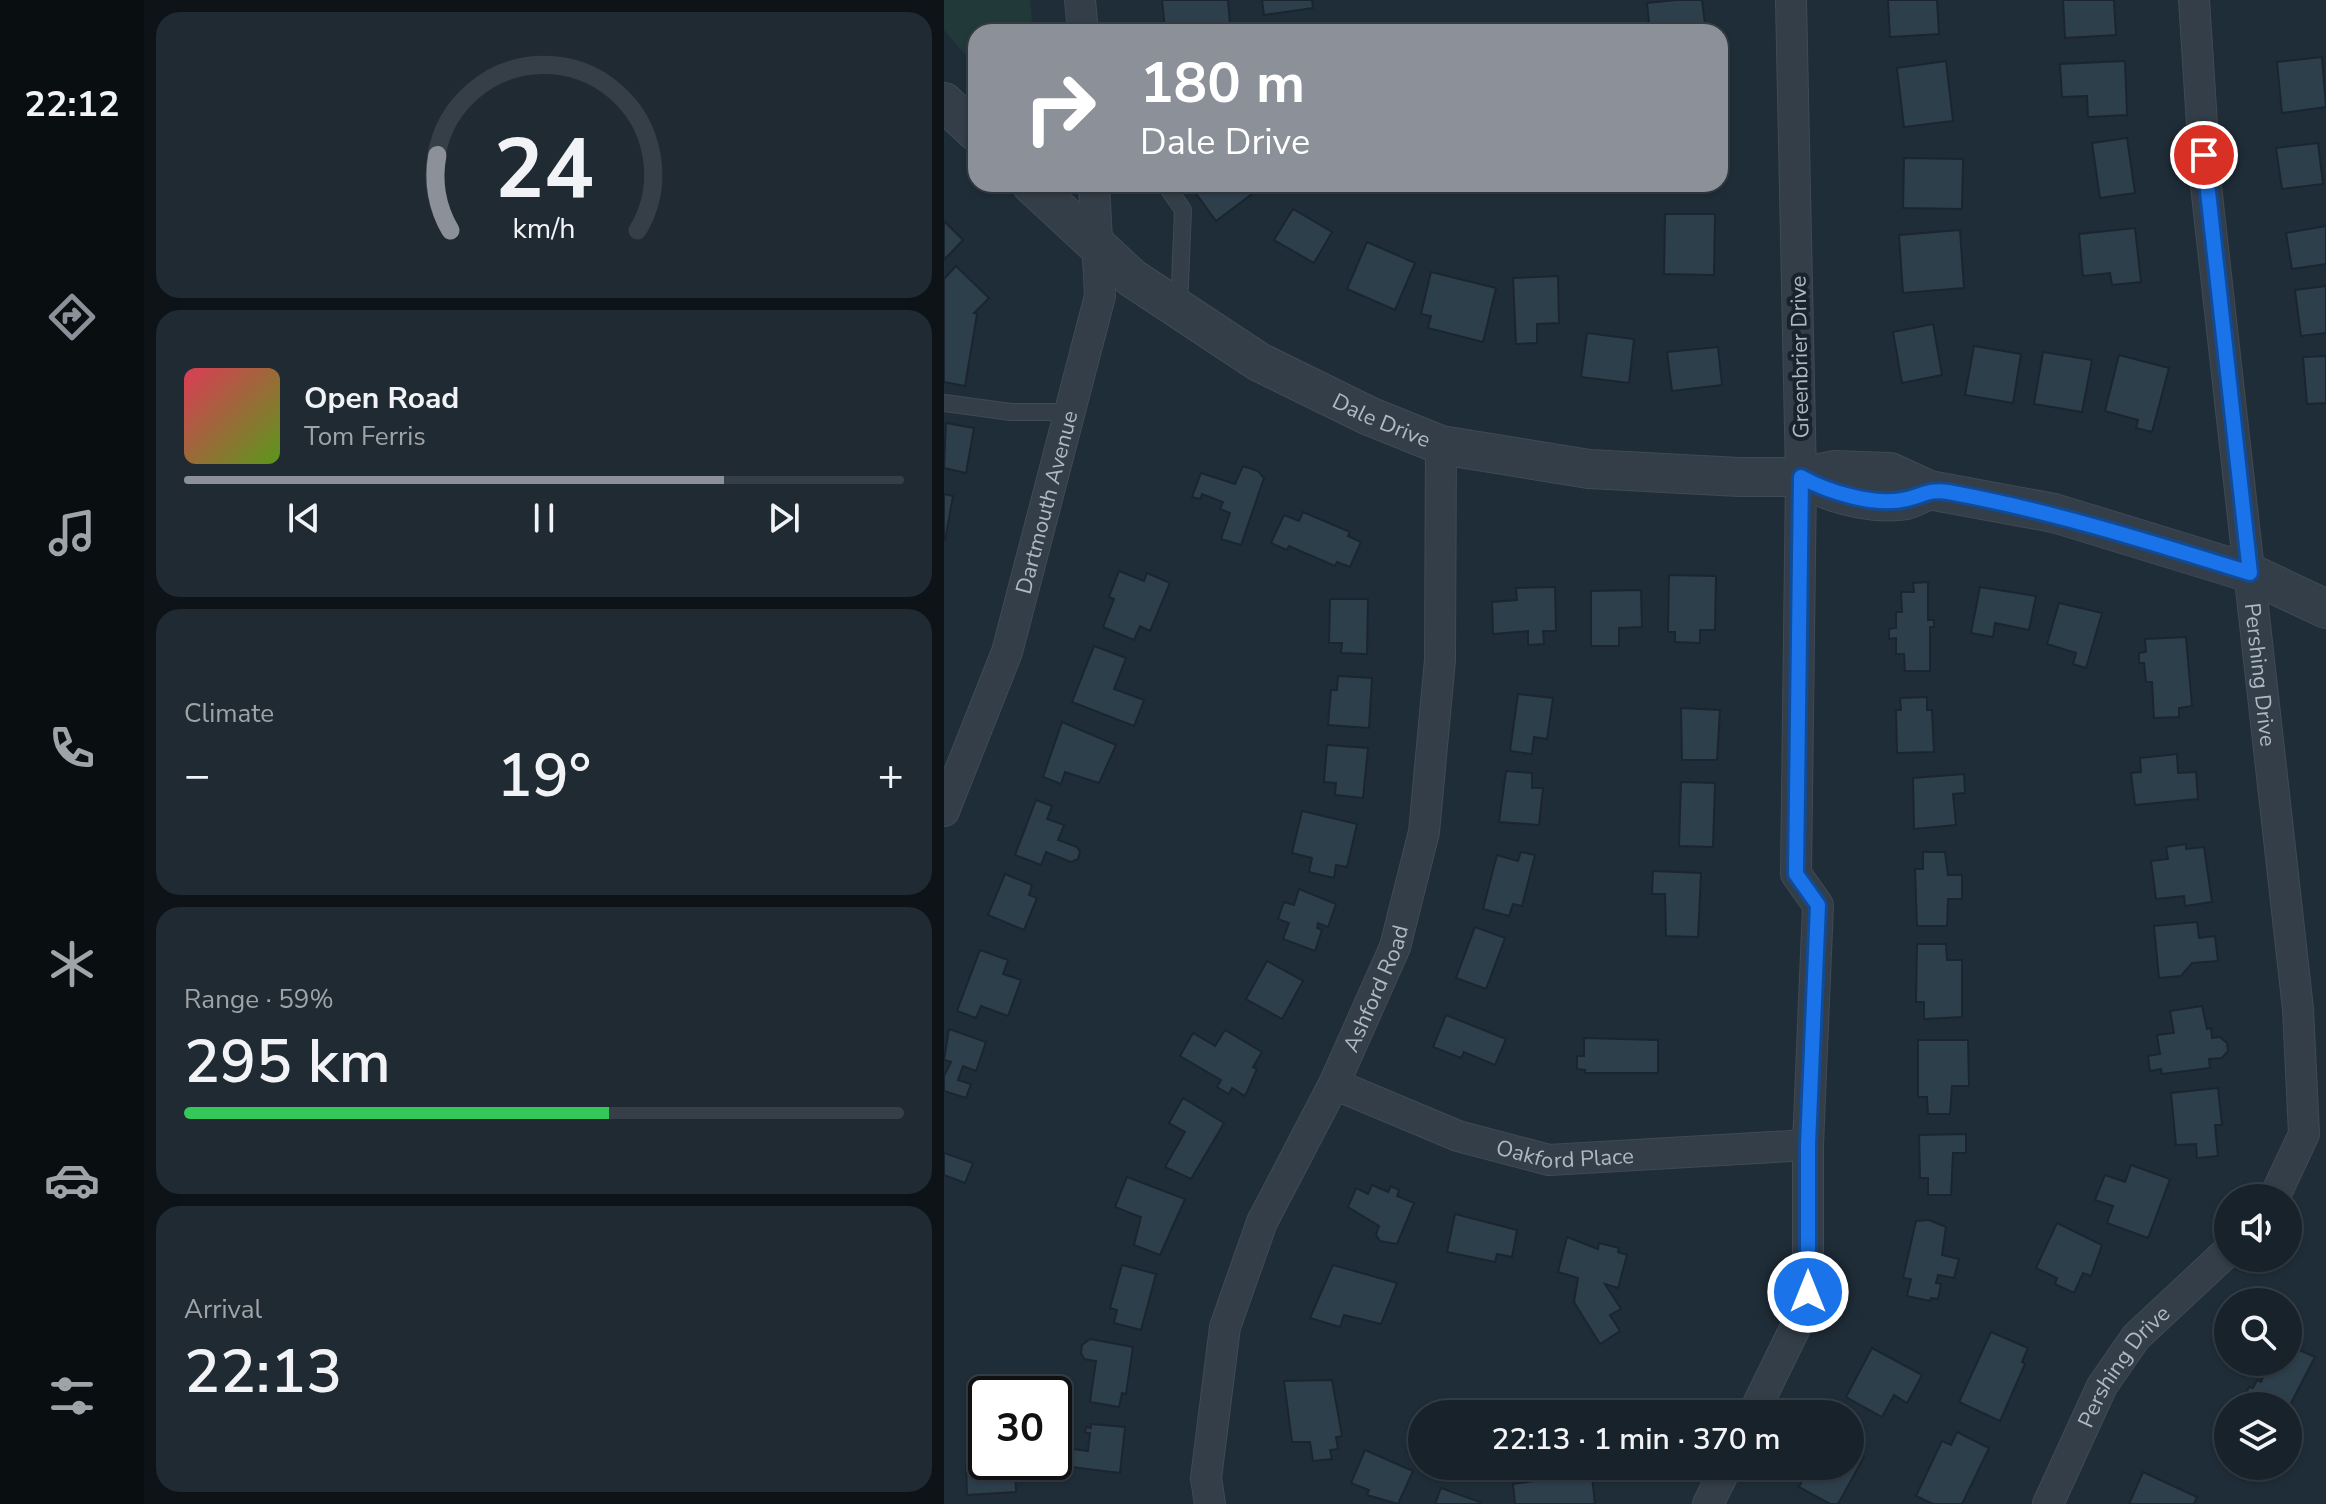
<!DOCTYPE html>
<meta charset="utf-8">
<style>
:root{--surface:#17222a;--page:#202a32;--text:#f1f3f6;--muted:#9ea4a8;--line:#363f47;--accent:#8c9099}
body{margin:0;font-family:"Nunito Sans",sans-serif;background:var(--page);color:var(--text);height:100vh;display:flex;flex-direction:column;font-size:30px;white-space:nowrap}
*{box-sizing:border-box;margin:0}
p{font-size:26px;color:var(--muted)}
.icon{flex:none;width:44px;height:44px;fill:none;stroke:currentColor;stroke-width:2;stroke-linecap:round;stroke-linejoin:round}
.map{position:relative;flex:1;overflow:hidden}
.details{display:flex;flex-direction:column;gap:12px;padding:12px;background:#0d1317;width:800px}
.details>*{flex:none}
.hud{position:absolute;left:24px;top:24px;width:760px;height:168px;border-radius:24px;box-shadow:0 2px 6px #0004,0 0 0 2px var(--line);background:#8c9099;color:#fff;overflow:hidden}
.fabs{position:absolute;left:1270px;top:1184px;display:grid;gap:16px}
.fabs a{display:grid;place-items:center;width:88px;height:88px;border-radius:50%;background:var(--surface);box-shadow:0 2px 6px #0004,0 0 0 2px var(--line);font-size:40px}
.speed{position:absolute;left:24px;top:1376px;display:flex;gap:16px;font-size:40px;font-weight:700;text-align:center}
.speed>*{display:grid;place-content:center;width:104px;height:104px;border-radius:50%;background:var(--surface);box-shadow:0 2px 6px #0004,0 0 0 2px var(--line);line-height:1}
.speed .limit{border:4px solid #111;border-radius:12px;background:#fff;color:#111}
.pin{position:absolute;display:grid;place-items:center;width:68px;height:68px;color:#fff;margin:-34px;border:4px solid #fff;border-radius:50%;box-shadow:0 2px 8px #0007}
.me{position:absolute;width:88px;margin:-44px;rotate:0deg;stroke-linejoin:round;filter:drop-shadow(0 0 6px #0008)}
.turn{display:flex;align-items:center;gap:28px;height:168px;padding:0 40px;font-size:36px}
.turn .icon{width:104px;height:104px;stroke-width:2.5}
.turn b{display:block;font-size:56px;line-height:68px}
.big{font-size:60px;font-weight:600;line-height:1.1}
.details .widget{flex:1;display:flex;flex-direction:column;justify-content:center;gap:12px;min-width:0;padding:0 28px;border-radius:24px;background:var(--page)}
.details .dial{align-items:center;gap:0}
.dial svg{height:208px;overflow:visible;fill:none;stroke:var(--line);stroke-width:7;stroke-linecap:round;text-anchor:middle}
.dial text{fill:var(--text);stroke:none}
.song{display:flex;align-items:center;gap:24px}
.cover{width:96px;height:96px;border-radius:12px;background:linear-gradient(135deg,hsl(350 70% 55%),hsl(90 70% 35%))}
.played{height:8px;border-radius:4px;background:linear-gradient(90deg,var(--accent) 75%,var(--line) 75%)}
.keys{display:flex;justify-content:space-around;direction:ltr}
.heat{display:flex;justify-content:space-between;align-items:center;font-size:44px;direction:ltr}
.charge{height:12px;border-radius:6px;background:linear-gradient(90deg,#34c759 59%,var(--line) 0)}
.trip{position:absolute;left:464px;top:1400px;width:456px;height:80px;border-radius:40px;background:var(--surface);box-shadow:0 2px 6px #0004,0 0 0 2px var(--line);font-weight:600;line-height:80px;text-align:center}
main{display:flex;flex:1;min-height:0}
.menu{display:flex;flex-direction:column;width:144px;justify-content:space-around;align-items:center;background:#090e11;color:var(--muted)}
.menu .icon{width:56px;height:56px}
.menu .active{color:var(--accent)}
.menu b{font-size:36px;color:var(--text)}
.map>svg:first-child{display:block}
.green{fill:#213939}
.building{fill:#2e3f4c;stroke:#1b252f;stroke-width:2}
.lines{fill:none;stroke-linecap:round;stroke-linejoin:round}
.service-casing{stroke:#3f4a55;stroke-width:18}
.minor-casing{stroke:#3f4a55;stroke-width:32}
.tertiary-casing{stroke:#3f4a55;stroke-width:40}
.service{stroke:#333e48;stroke-width:16}
.minor{stroke:#333e48;stroke-width:30}
.tertiary{stroke:#333e48;stroke-width:38}
.route-casing{stroke:#114b97;stroke-width:20}
.route{stroke:#1a73e8;stroke-width:14}
.labels{text-anchor:middle;stroke-width:8;stroke-linejoin:round;paint-order:stroke}
.street-label{font-size:22px;fill:#adb9c5;stroke:#19232d}
</style>
<main>
<nav class="menu">
<b>22:12</b>
<svg class="icon active" aria-label="directions" viewBox="0 0 24 24"><path d="M12 3l9 9-9 9-9-9zM9 14v-3h6M13 9l2 2-2 2"/></svg>
<svg class="icon" aria-label="music" viewBox="0 0 24 24"><path d="M9 18V5l10-2v13"/><circle cx="6" cy="18" r="3"/><circle cx="16" cy="16" r="3"/></svg>
<svg class="icon" aria-label="phone" viewBox="0 0 24 24"><path d="M5 4h4l2 5-3 2q2 4 5 5l2-3 5 2v4C11 20 4 13 5 4z"/></svg>
<svg class="icon" aria-label="climate" viewBox="0 0 24 24"><path d="M12 3v18M4 7l16 10M4 17L20 7"/></svg>
<svg class="icon" aria-label="car" viewBox="0 0 24 24"><path d="M5 17H2v-5l4-1 3-4h7l3 4 3 1v5h-3M9 17h6M6 11h13"/><circle cx="7" cy="17" r="2"/><circle cx="17" cy="17" r="2"/></svg>
<svg class="icon" aria-label="filters" viewBox="0 0 24 24"><path d="M4 7h16M4 17h16"/><circle cx="9" cy="7" r="2"/><circle cx="15" cy="17" r="2"/></svg>
</nav>
<section class="details">
<div class="widget dial"><svg viewBox="0 0 100 80">
<path d="M14 69A42 42 0 1 1 86 69"/>
<path d="M14 69A42 42 0 0 1 9 40" stroke="#8c9099"/>
<text x="50" y="56" font-size="32" font-weight="700">24</text>
<text x="50" y="72" font-size="11">km/h</text>
</svg></div>
<div class="widget">
<div class="song"><i class="cover"></i><div><b>Open Road</b><p>Tom Ferris</p></div></div>
<div class="played"></div>
<div class="keys"><svg class="icon" aria-label="previous" viewBox="0 0 24 24"><path d="M18 5L8 12l10 7zM5 5v14"/></svg><svg class="icon" aria-label="pause" viewBox="0 0 24 24"><path d="M8 5v14M16 5v14"/></svg><svg class="icon" aria-label="next" viewBox="0 0 24 24"><path d="M6 5l10 7-10 7zM19 5v14"/></svg></div>
</div>
<div class="widget"><p>Climate</p>
<div class="heat"><a>−</a><b class="big">19°</b><a>+</a></div>
</div>
<div class="widget"><p>Range · 59%</p><b class="big">295 km</b><div class="charge"></div></div>
<div class="widget"><p>Arrival</p><b class="big">22:13</b></div>
</section>
<div class="map">
<svg width="1382" height="1504" viewBox="0 0 1382 1504">
<rect width="100%" height="100%" fill="#1f2d38"/>
<path class="green" d="M 0,0 L 86,0 L 89,32 L 32,32 L 32,67 L 0,30 Z"/>
<path class="building" d="M 218,0 L 284,0 L 286,24 L 221,30 Z
M 318,0 L 368,0 L 369,8 L 320,15 Z
M 732,0 L 758,0 L 762,32 L 706,32 L 703,3 Z
M 944,0 L 993,0 L 995,34 L 946,37 Z
M 1119,0 L 1170,0 L 1172,35 L 1121,38 Z
M 1378,57 L 1382,107 L 1338,113 L 1333,62 Z
M 1002,61 L 1009,121 L 960,127 L 953,68 Z
M 1181,61 L 1183,115 L 1144,117 L 1143,96 L 1118,97 L 1116,64 Z
M 1183,138 L 1191,193 L 1156,198 L 1148,143 Z
M 1374,143 L 1379,184 L 1338,189 L 1332,148 Z
M 960,158 L 1019,159 L 1018,209 L 959,208 Z
M 245,184 L 307,184 L 312,191 L 272,221 Z
M 688,184 L 763,184 L 763,187 L 689,189 Z
M 349,209 L 388,232 L 370,263 L 330,240 Z
M 721,214 L 771,214 L 770,275 L 720,274 Z
M 0,221 L 19,240 L 0,260 Z
M 1382,226 L 1382,264 L 1348,269 L 1342,233 Z
M 1191,228 L 1197,282 L 1168,285 L 1166,273 L 1139,276 L 1135,234 Z
M 1016,230 L 1020,288 L 959,293 L 955,235 Z
M 423,242 L 471,263 L 451,310 L 403,289 Z
M 12,266 L 45,298 L 30,313 L 33,314 L 21,386 L 0,382 L 0,279 Z
M 487,272 L 552,288 L 539,342 L 484,328 L 487,316 L 477,314 Z
M 614,276 L 615,323 L 593,324 L 593,343 L 572,344 L 569,278 Z
M 1382,286 L 1382,333 L 1357,336 L 1351,290 Z
M 989,324 L 998,375 L 958,383 L 949,332 Z
M 643,333 L 690,339 L 685,383 L 637,377 Z
M 1030,346 L 1077,354 L 1069,403 L 1021,395 Z
M 774,347 L 778,385 L 728,391 L 723,352 Z
M 1099,352 L 1148,360 L 1138,412 L 1090,404 Z
M 1175,355 L 1225,368 L 1208,432 L 1192,428 L 1194,420 L 1161,411 Z
M 1382,356 L 1382,403 L 1363,404 L 1359,357 Z
M 2,423 L 30,428 L 22,473 L 0,468 Z
M 299,466 L 314,471 L 320,478 L 297,545 L 277,539 L 286,513 L 276,509 L 279,502 L 258,494 L 256,499 L 248,497 L 257,473 L 291,484 Z
M 0,494 L 9,496 L 1,540 L 0,540 Z
M 359,512 L 406,532 L 404,536 L 417,542 L 406,567 L 393,562 L 391,566 L 345,546 L 343,550 L 327,543 L 340,515 L 355,521 Z
M 175,571 L 200,581 L 203,573 L 226,583 L 206,631 L 196,626 L 190,640 L 159,627 L 170,599 L 165,597 Z
M 725,575 L 772,576 L 771,630 L 756,630 L 756,643 L 731,642 L 731,632 L 724,632 Z
M 984,582 L 984,620 L 990,620 L 990,627 L 986,627 L 986,671 L 961,671 L 960,654 L 952,654 L 952,638 L 945,639 L 945,629 L 952,628 L 952,612 L 958,612 L 957,592 L 970,592 L 969,583 Z
M 611,587 L 612,631 L 599,631 L 600,644 L 584,645 L 584,631 L 549,634 L 548,602 L 573,600 L 572,588 Z
M 1036,587 L 1092,596 L 1085,630 L 1051,623 L 1049,637 L 1027,633 Z
M 697,590 L 698,627 L 675,628 L 675,646 L 647,646 L 647,591 Z
M 386,599 L 424,599 L 423,654 L 397,653 L 398,643 L 385,643 Z
M 1115,603 L 1158,613 L 1142,668 L 1129,664 L 1132,653 L 1103,644 Z
M 1242,637 L 1248,706 L 1235,708 L 1235,717 L 1210,718 L 1208,682 L 1202,682 L 1200,663 L 1195,663 L 1195,653 L 1202,652 L 1201,639 Z
M 150,646 L 182,658 L 170,689 L 200,700 L 190,726 L 128,702 Z
M 394,676 L 428,678 L 425,728 L 384,725 L 387,690 L 393,690 Z
M 574,694 L 609,698 L 603,739 L 590,737 L 588,754 L 566,751 Z
M 983,697 L 983,710 L 988,710 L 990,752 L 953,753 L 952,710 L 957,710 L 956,698 Z
M 737,708 L 776,710 L 773,760 L 738,760 Z
M 118,722 L 172,745 L 155,783 L 121,772 L 117,784 L 99,777 Z
M 383,745 L 424,748 L 419,798 L 391,795 L 392,783 L 380,782 Z
M 1233,754 L 1234,773 L 1252,772 L 1254,799 L 1191,805 L 1187,773 L 1197,772 L 1196,758 Z
M 562,771 L 588,773 L 588,788 L 599,788 L 595,825 L 555,822 Z
M 1020,774 L 1021,793 L 1009,794 L 1012,825 L 970,829 L 969,778 Z
M 737,782 L 771,783 L 769,847 L 735,846 Z
M 92,800 L 108,806 L 103,819 L 120,825 L 114,840 L 133,847 L 136,852 L 134,859 L 127,862 L 102,852 L 97,865 L 71,855 Z
M 358,811 L 413,824 L 403,867 L 392,865 L 390,878 L 365,872 L 368,858 L 348,853 Z
M 1242,844 L 1242,849 L 1260,847 L 1268,902 L 1241,906 L 1240,896 L 1212,899 L 1207,861 L 1224,859 L 1222,847 Z
M 577,852 L 591,855 L 578,906 L 569,904 L 565,916 L 539,909 L 553,855 L 574,861 Z
M 979,852 L 1001,852 L 1004,875 L 1018,875 L 1018,899 L 1004,899 L 1003,926 L 973,926 L 971,869 L 979,869 Z
M 709,871 L 757,873 L 754,937 L 722,936 L 721,894 L 708,894 Z
M 61,874 L 88,885 L 85,895 L 93,898 L 80,930 L 44,915 Z
M 355,889 L 392,904 L 384,927 L 374,923 L 373,928 L 378,930 L 371,951 L 339,939 L 345,923 L 334,919 L 340,902 L 350,905 Z
M 1253,922 L 1255,938 L 1271,936 L 1274,961 L 1248,963 L 1237,976 L 1215,978 L 1210,926 Z
M 531,927 L 561,938 L 542,989 L 512,978 Z
M 973,944 L 1002,944 L 1003,960 L 1018,960 L 1018,1017 L 980,1019 L 980,1002 L 972,1002 Z
M 36,950 L 64,960 L 59,974 L 77,980 L 64,1016 L 37,1006 L 32,1018 L 13,1011 Z
M 323,961 L 359,981 L 338,1019 L 302,999 Z
M 1258,1006 L 1263,1029 L 1267,1028 L 1268,1038 L 1276,1037 L 1283,1043 L 1284,1051 L 1278,1058 L 1265,1059 L 1266,1068 L 1218,1074 L 1217,1069 L 1206,1071 L 1204,1056 L 1216,1054 L 1213,1035 L 1230,1033 L 1226,1011 Z
M 502,1015 L 562,1039 L 551,1065 L 520,1052 L 517,1058 L 489,1047 Z
M 5,1029 L 42,1042 L 32,1071 L 19,1066 L 14,1080 L 27,1084 L 22,1098 L 0,1091 L 0,1076 L 7,1062 L 0,1060 Z
M 281,1030 L 318,1052 L 309,1067 L 313,1069 L 301,1096 L 288,1088 L 285,1094 L 273,1087 L 277,1080 L 236,1056 L 249,1033 L 271,1046 Z
M 640,1038 L 714,1040 L 714,1073 L 641,1073 L 641,1070 L 633,1069 L 633,1056 L 640,1056 Z
M 974,1040 L 1024,1040 L 1025,1086 L 1008,1086 L 1006,1114 L 984,1114 L 983,1097 L 974,1097 Z
M 1274,1088 L 1278,1125 L 1271,1125 L 1274,1156 L 1253,1158 L 1252,1144 L 1232,1145 L 1227,1093 Z
M 239,1098 L 280,1123 L 247,1179 L 221,1167 L 241,1132 L 225,1123 Z
M 1022,1134 L 1022,1153 L 1009,1153 L 1007,1195 L 984,1195 L 984,1178 L 976,1178 L 975,1135 Z
M 0,1153 L 29,1163 L 21,1183 L 0,1175 Z
M 1187,1165 L 1226,1179 L 1204,1238 L 1163,1223 L 1169,1206 L 1151,1200 L 1161,1175 L 1181,1182 Z
M 183,1177 L 241,1199 L 216,1255 L 190,1245 L 197,1217 L 171,1207 Z
M 428,1185 L 444,1192 L 447,1186 L 455,1190 L 453,1196 L 470,1203 L 453,1244 L 436,1241 L 432,1235 L 435,1226 L 404,1207 L 412,1188 L 424,1194 Z
M 511,1214 L 573,1230 L 568,1257 L 553,1254 L 551,1262 L 503,1252 Z
M 985,1220 L 1002,1227 L 998,1255 L 1015,1259 L 1010,1278 L 994,1275 L 992,1283 L 997,1284 L 994,1299 L 987,1298 L 986,1301 L 963,1296 L 967,1279 L 959,1278 L 972,1221 Z
M 1113,1223 L 1158,1245 L 1147,1276 L 1139,1273 L 1130,1293 L 1111,1284 L 1113,1278 L 1092,1268 Z
M 623,1237 L 654,1249 L 655,1243 L 675,1248 L 674,1252 L 683,1255 L 674,1288 L 661,1284 L 677,1309 L 666,1315 L 676,1331 L 656,1344 L 630,1302 L 634,1278 L 614,1272 Z
M 178,1265 L 212,1274 L 197,1330 L 170,1323 L 173,1310 L 166,1308 Z
M 389,1265 L 453,1283 L 437,1324 L 400,1315 L 396,1327 L 366,1318 Z
M 1047,1332 L 1084,1348 L 1078,1362 L 1081,1364 L 1056,1421 L 1015,1402 Z
M 146,1339 L 189,1347 L 182,1394 L 178,1393 L 175,1407 L 146,1402 L 152,1361 L 140,1359 L 137,1353 L 138,1345 Z
M 928,1348 L 978,1375 L 963,1403 L 950,1395 L 938,1417 L 902,1397 Z
M 1351,1348 L 1371,1357 L 1344,1409 L 1344,1406 L 1296,1404 L 1305,1387 L 1309,1388 L 1313,1380 L 1317,1382 L 1326,1362 L 1344,1362 L 1344,1349 Z
M 388,1380 L 398,1436 L 392,1437 L 394,1449 L 386,1450 L 388,1459 L 369,1461 L 366,1442 L 348,1442 L 340,1381 Z
M 147,1424 L 181,1427 L 176,1473 L 127,1467 L 129,1449 L 144,1451 L 146,1433 L 141,1433 L 142,1427 L 147,1428 Z
M 1013,1432 L 1045,1448 L 1018,1504 L 989,1504 L 972,1496 L 998,1441 L 1007,1445 Z
M 906,1449 L 920,1457 L 894,1504 L 886,1504 L 855,1487 L 866,1466 L 906,1466 Z
M 421,1450 L 469,1471 L 454,1504 L 423,1495 L 425,1490 L 407,1483 Z
M 33,1455 L 42,1455 L 42,1462 L 71,1462 L 72,1492 L 23,1495 L 22,1464 L 34,1463 Z
M 1199,1472 L 1253,1497 L 1250,1504 L 1185,1504 Z
M 631,1475 L 631,1479 L 648,1477 L 651,1504 L 571,1504 L 569,1484 Z
M 497,1488 L 536,1502 L 535,1504 L 491,1504 Z"/>
<g class="lines">
<defs>
<path id="service" d="M 221,184 L 239,210 L 235,307
M 0,403 L 67,412 L 126,412"/>
<g id="minor">
<path d="M 136,0 L 139,32"/>
<path id="s1" d="M 1250,0 L 1262,186 L 1354,1009 L 1360,1134 L 1330,1198"/>
<path id="s2" d="M 0,811 L 63,652 L 156,296 L 150,184"/>
<path id="s3" d="M 390,1084 L 514,1136 L 605,1160 L 864,1145"/>
<path d="M 809,1414 L 857,1316 L 864,1292 L 864,1145 L 874,905 L 852,874 L 857,477 L 847,0"/>
<path id="s4" d="M 266,1504 L 262,1478 L 281,1327 L 318,1222 L 390,1084 L 451,947 L 480,832 L 496,660 L 497,445"/>
<path d="M 764,1504 L 783,1466"/>
<path id="s5" d="M 1104,1504 L 1158,1386 L 1192,1337 L 1284,1251"/>
</g>
<g id="tertiary">
<path d="M 0,102 L 32,132"/>
<path id="s6" d="M 87,184 L 188,278 L 315,362 L 425,416 L 497,445 L 645,469 L 795,477 L 857,477 L 890,470 L 946,472 L 985,490 L 1110,513 L 1306,573 L 1382,609"/>
<path d="M 869,483 C 893,496 935,505 962,500 C 970,498 978,493 985,490"/>
</g>
</defs>
<use href="#service" class="service-casing"/>
<use href="#minor" class="minor-casing"/>
<use href="#tertiary" class="tertiary-casing"/>
<use href="#service" class="service"/>
<use href="#minor" class="minor"/>
<use href="#tertiary" class="tertiary"/>
</g>
<g class="lines">
<defs>
<path id="route" d="M 864,1292 L 864,1145 L 874,905 L 852,874 L 857,477 C 884,492 932,507 963,499 C 980,495 986,489 1004,492 C 1108,511 1206,542 1306,573 L 1260,155"/>
</defs>
<use href="#route" class="route-casing"/>
<use href="#route" class="route"/>
</g>
<g class="labels">
<g class="street-label">
<text transform="translate(855 357) rotate(-91)" y="8">Greenbrier Drive</text>
<text dy="8" stroke="none"><textPath href="#s6" startOffset="426">Dale Drive</textPath></text>
<text dy="8" stroke="none"><textPath href="#s2" startOffset="326">Dartmouth Avenue</textPath></text>
<text dy="8" stroke="none"><textPath href="#s1" startOffset="678">Pershing Drive</textPath></text>
<text dy="8" stroke="none"><textPath href="#s4" startOffset="550">Ashford Road</textPath></text>
<text dy="8" stroke="none"><textPath href="#s3" startOffset="244">Oakford Place</textPath></text>
<text dy="8" stroke="none"><textPath href="#s5" startOffset="158">Pershing Drive</textPath></text>
</g>
</g>
</svg>
<div class="fabs">
<a><svg class="icon" aria-label="sound" viewBox="0 0 24 24"><path d="M4 9h4l5-4v14l-5-4H4zM17 9q2 3 0 6"/></svg></a>
<a><svg class="icon" aria-label="search" viewBox="0 0 24 24"><circle cx="10" cy="10" r="6"/><path d="M15 15l6 6"/></svg></a>
<a><svg class="icon" aria-label="layers" viewBox="0 0 24 24"><path d="M12 4l9 5-9 5-9-5zM3 14l9 5 9-5"/></svg></a>
</div>
<div class="speed"><div class="limit">30</div></div>
<div class="pin" style="left:1260px;top:155px;background:#d93025"><svg class="icon" aria-label="arrive" viewBox="0 0 24 24"><path d="M6 21V4h12l-3 4 3 4H6"/></svg></div>
<svg class="me" style="left:864px;top:1292px" viewBox="-20 -20 40 40"><circle r="17" fill="#1a73e8" stroke="#fff" stroke-width="3"/><path d="M0-11L8 9 0 5-8 9z" fill="#fff"/></svg>
<div class="trip">22:13 · 1 min · 370 m</div>
<div class="hud">
<div class="turn"><svg class="icon" aria-label="right" viewBox="0 0 24 24"><path d="M7 20v-9h11M14 6l5 5-5 5"/></svg><div><b>180 m</b>Dale Drive</div></div>
</div>
</div>
</main>
